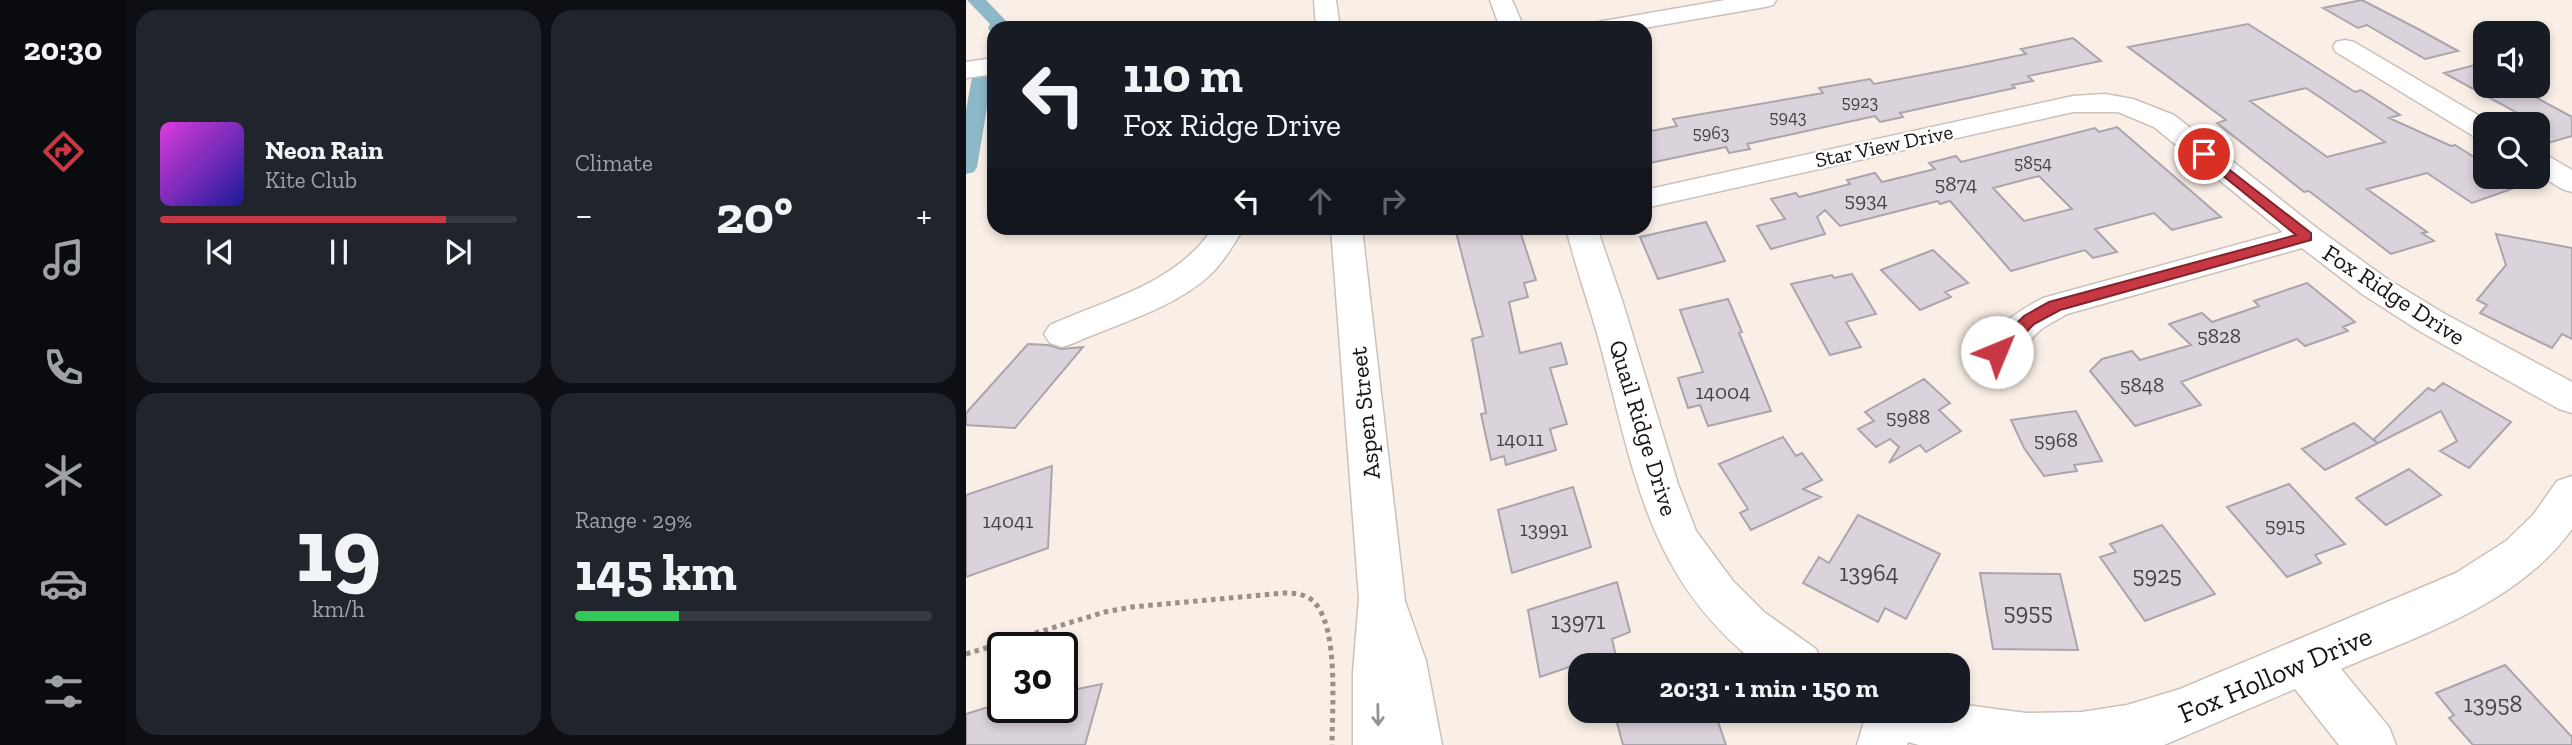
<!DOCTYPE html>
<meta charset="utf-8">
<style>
:root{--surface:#171b24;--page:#20242c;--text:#f1f3f6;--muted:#9ea1a6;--line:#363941;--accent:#c83844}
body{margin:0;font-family:"Zilla Slab",serif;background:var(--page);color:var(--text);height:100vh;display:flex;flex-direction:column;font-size:26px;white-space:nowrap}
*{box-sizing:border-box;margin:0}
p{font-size:23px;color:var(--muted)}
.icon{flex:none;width:38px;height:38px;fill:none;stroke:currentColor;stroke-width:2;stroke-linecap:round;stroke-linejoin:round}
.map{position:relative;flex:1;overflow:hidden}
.sheet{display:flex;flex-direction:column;gap:10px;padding:10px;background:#0d0f14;width:840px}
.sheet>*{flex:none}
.banner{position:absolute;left:21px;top:21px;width:665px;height:214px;border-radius:21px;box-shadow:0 4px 10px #0003;background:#171b24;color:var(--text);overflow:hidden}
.controls{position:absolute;left:1507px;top:21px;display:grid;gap:14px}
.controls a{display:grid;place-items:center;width:77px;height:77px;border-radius:14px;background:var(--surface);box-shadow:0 4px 10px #0003;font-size:35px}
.speed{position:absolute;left:21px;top:632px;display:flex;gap:14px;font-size:35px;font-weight:700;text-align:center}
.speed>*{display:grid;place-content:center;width:91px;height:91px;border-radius:50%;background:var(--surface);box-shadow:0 4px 10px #0003;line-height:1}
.speed .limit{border:4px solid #111;border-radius:10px;background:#fff;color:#111}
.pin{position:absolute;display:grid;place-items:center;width:60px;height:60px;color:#fff;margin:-30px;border:4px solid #fff;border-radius:50%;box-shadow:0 2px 7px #0007}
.me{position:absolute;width:77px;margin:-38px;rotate:45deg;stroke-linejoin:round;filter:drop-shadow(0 0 5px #0008)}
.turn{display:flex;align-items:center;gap:24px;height:147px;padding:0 21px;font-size:32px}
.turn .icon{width:91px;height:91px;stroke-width:2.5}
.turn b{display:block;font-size:49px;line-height:60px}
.lanes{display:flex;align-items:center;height:66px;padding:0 21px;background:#0003;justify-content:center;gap:35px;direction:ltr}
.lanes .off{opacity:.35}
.big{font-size:52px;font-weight:700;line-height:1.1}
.sheet .tile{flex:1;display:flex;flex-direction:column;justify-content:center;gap:10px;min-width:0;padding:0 24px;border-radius:21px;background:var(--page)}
.sheet .dial{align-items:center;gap:0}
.dial b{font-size:91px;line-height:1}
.song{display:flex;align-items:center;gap:21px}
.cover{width:84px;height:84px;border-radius:10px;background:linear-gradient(135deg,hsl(300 70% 55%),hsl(240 70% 35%))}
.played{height:7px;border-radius:4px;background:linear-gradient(90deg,var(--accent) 80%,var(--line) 80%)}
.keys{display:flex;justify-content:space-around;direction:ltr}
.heat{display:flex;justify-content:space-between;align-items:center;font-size:38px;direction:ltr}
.charge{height:10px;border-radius:5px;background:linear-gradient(90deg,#34c759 29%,var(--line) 0)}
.sheet .tiles{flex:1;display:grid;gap:10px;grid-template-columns:repeat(2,1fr)}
.trip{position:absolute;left:602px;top:653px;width:402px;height:70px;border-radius:21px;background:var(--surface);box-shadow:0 4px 10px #0003;font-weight:700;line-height:70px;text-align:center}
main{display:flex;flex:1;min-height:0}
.tabs{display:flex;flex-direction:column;width:126px;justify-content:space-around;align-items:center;background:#090b0e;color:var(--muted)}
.tabs .icon{width:49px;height:49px}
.tabs .on{color:var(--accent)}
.tabs b{font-size:32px;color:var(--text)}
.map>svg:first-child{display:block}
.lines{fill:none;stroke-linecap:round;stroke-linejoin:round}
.canal{fill:#8cb8c7;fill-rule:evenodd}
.building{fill:#dbd3dc;stroke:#aca4ad;stroke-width:2;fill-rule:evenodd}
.minor-casing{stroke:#cbc1ba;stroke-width:3}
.path{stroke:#98908b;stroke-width:5;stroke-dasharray:4.5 4.5;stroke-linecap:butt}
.minor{fill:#fff;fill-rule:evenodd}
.oneway{stroke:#979594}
.route{fill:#c83844;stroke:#82242c;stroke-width:2}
.labels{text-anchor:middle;stroke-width:5;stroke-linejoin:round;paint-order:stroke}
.far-number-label{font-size:18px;fill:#484344}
.far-street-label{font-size:21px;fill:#171311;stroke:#fefefe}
.number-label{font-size:21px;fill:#484344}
.street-label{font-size:24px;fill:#171311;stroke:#fefefe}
.near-number-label{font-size:24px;fill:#484344}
.near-street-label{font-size:28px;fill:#171311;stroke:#fefefe}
</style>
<main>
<nav class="tabs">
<b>20:30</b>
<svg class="icon on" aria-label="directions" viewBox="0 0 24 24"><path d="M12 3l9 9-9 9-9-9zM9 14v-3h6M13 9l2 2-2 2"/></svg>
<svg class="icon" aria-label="music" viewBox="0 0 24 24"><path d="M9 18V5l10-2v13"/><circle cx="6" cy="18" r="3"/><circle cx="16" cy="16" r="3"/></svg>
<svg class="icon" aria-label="phone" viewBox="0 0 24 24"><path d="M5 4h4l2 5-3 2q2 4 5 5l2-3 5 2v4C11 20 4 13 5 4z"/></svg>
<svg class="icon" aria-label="climate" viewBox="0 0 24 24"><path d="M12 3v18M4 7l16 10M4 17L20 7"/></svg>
<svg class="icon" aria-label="car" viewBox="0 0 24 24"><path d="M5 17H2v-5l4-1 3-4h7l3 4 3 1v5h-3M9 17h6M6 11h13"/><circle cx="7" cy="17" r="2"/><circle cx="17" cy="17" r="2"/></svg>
<svg class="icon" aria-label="filters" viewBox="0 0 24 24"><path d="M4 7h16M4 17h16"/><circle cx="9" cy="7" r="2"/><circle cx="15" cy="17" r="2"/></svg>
</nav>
<section class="sheet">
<div class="tiles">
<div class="tile">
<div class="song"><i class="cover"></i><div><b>Neon Rain</b><p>Kite Club</p></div></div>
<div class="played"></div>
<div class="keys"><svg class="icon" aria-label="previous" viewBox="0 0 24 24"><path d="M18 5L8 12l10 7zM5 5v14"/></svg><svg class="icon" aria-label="pause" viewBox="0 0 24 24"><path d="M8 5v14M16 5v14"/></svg><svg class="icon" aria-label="next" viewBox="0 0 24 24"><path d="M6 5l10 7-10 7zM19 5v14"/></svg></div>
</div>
<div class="tile"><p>Climate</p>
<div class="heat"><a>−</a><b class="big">20°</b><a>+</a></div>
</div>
<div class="tile dial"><b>19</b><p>km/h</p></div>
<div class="tile"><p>Range · 29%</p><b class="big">145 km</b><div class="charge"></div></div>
</div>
</section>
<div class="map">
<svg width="1606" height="745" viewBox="0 0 1606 745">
<rect width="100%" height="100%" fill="#f9efe7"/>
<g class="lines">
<path class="canal" d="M 1,0 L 20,0 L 42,23 L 40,28 L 28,28 L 28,33 L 25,32 L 22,28 L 24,24 Z
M 17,66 L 27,72 L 11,167 L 8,172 L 0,174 L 0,110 L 7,72 Z"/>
</g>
<path class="building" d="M 1396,0 L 1454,30 L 1492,51 L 1459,59 L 1401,25 L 1392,28 L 1357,8 Z
M 1282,24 L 1389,92 L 1395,90 L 1434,115 L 1423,118 L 1485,146 L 1489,145 L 1519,164 L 1519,177 L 1540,177 L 1554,186 L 1506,203 L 1461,173 L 1401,189 L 1461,232 L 1456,233 L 1468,241 L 1425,254 L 1343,191 L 1338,192 L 1251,123 L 1260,120 L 1162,47 ZM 1340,88 L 1361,102 L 1419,142 L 1361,157 L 1284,101 Z
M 1107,38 L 1135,61 L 1062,76 L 1067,81 L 1046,85 L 1049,88 L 934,113 L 937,117 L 914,122 L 909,116 L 781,144 L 784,149 L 763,153 L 760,147 L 679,164 L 679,132 L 711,126 L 707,119 L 857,93 L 853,88 L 904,79 L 908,84 L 997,67 L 1060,54 L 1055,49 Z
M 1509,65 L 1519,71 L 1519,86 L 1549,86 L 1606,117 L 1606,136 L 1582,143 L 1572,137 L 1572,124 L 1478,73 Z
M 1151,127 L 1255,217 L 1206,230 L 1188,213 L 1129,229 L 1151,252 L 1127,258 L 1119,250 L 1045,271 L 984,201 L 974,204 L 972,201 L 874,226 L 859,210 L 851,217 L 859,234 L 805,249 L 791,226 L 819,219 L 805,199 L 830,193 L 833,197 L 884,184 L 881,180 L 909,173 L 916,182 L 969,169 L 963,163 L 990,156 L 995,162 L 1129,128 L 1133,132 ZM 1073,176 L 1106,209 L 1058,221 L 1027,188 Z
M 740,222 L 759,261 L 692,279 L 674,237 Z
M 489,228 L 553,228 L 570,280 L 558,283 L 562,297 L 543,302 L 554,353 L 595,343 L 601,364 L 584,368 L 601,424 L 584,429 L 590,450 L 540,465 L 538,456 L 525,460 L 515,414 L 520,413 L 506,339 L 517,336 Z
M 1530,234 L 1606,248 L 1606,339 L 1596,334 L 1586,348 L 1514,313 L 1521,305 L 1511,300 L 1540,265 Z
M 967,250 L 1002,283 L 979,292 L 985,297 L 954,310 L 915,270 Z
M 886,274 L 910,314 L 880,322 L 895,347 L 864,355 L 825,284 L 866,275 L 868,278 Z
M 1341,283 L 1389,322 L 1377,327 L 1382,331 L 1339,346 L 1331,339 L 1215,382 L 1235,405 L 1169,426 L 1124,371 L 1136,359 L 1166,351 L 1174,360 L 1225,345 L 1203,324 L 1236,313 L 1246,322 L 1293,306 L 1288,301 Z
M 762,299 L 776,332 L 773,333 L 805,411 L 742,426 L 734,405 L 722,408 L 712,378 L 737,372 L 714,310 Z
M 62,344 L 82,345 L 95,349 L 117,347 L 49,428 L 0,425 L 0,413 Z
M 958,379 L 984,403 L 973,410 L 995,431 L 960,452 L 954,445 L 923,463 L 933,447 L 924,439 L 910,447 L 892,429 L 908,421 L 899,412 Z
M 1477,383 L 1545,422 L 1503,468 L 1474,451 L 1491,441 L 1475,411 L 1359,470 L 1336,449 L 1388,423 L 1411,443 L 1408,439 L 1462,388 L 1468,391 Z
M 1110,411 L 1136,461 L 1108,465 L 1111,471 L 1078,476 L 1058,448 L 1045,420 Z
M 817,437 L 830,456 L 836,453 L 856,480 L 837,489 L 855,497 L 785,530 L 774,513 L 782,509 L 753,464 Z
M 86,466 L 82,548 L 0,577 L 0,495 Z
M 1443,469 L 1475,495 L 1420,525 L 1390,498 Z
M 1323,484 L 1379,544 L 1349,555 L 1355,563 L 1321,577 L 1261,507 Z
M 607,487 L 625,547 L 546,573 L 532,510 Z
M 892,515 L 974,554 L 940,619 L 919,608 L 912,622 L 837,583 L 853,557 L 863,563 Z
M 1196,525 L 1249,594 L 1179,621 L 1134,557 L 1150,552 L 1144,544 Z
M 1014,573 L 1094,574 L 1112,650 L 1027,649 Z
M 651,582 L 664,632 L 646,639 L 652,665 L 609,665 L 574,677 L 562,610 Z
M 1539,665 L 1606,737 L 1606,745 L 1507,745 L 1483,718 L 1488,715 L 1470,693 Z
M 136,684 L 119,745 L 0,745 L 0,714 L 22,707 L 96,707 L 96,692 Z
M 674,710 L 748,710 L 760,745 L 657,745 L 650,719 Z"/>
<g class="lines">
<defs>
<path id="minor" d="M 348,0 L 370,0 L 374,28 L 350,28 Z
M 524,0 L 546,0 L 558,28 L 534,28 Z
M 759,0 L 810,0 L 807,5 L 799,7 L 678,28 L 625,28 L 629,23 L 637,21 Z
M 1379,40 L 1388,42 L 1527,124 L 1519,124 L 1519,139 L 1509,137 L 1370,52 L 1367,47 L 1370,42 Z
M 28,58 L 28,74 L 0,78 L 0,62 Z
M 1139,94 L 1167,99 L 1208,115 L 1352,229 L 1420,278 L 1479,314 L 1606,382 L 1606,413 L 1593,409 L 1455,332 L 1396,294 L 1336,248 L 1101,314 C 1093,319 1084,323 1077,328 C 1055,344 1052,371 1019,361 L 1014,352 C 1028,327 1052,311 1077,298 L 1317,232 L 1188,127 L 1152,112 L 1107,112 L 679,208 L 679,190 L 1107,96 Z
M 1572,153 L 1582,156 L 1606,170 L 1606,192 L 1596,189 L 1572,174 Z
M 247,228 L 278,228 C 267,245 258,262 243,276 C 206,309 153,323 108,343 L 96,347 L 84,343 L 78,334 L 84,325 C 142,299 210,284 247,228 Z
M 365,228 L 396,228 L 439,601 L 460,661 L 476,745 L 387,745 L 387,672 L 393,598 Z
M 600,228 L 631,228 L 656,300 L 712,484 L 730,531 L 767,581 L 798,612 L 850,649 L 857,665 L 793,665 C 685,582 669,478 637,355 C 626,312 610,270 600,228 Z
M 1606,476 L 1606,529 C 1552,604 1457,634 1375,669 L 1423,727 L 1430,745 L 1373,745 L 1329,689 L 1198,745 L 953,745 L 942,742 L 941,745 L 891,745 L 900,715 L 898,710 L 992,710 L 992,704 L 1060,713 L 1115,712 L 1161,705 L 1214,689 L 1490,573 L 1540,541 L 1567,515 L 1591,481 Z"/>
</defs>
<use href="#minor" class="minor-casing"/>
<path class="path" d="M 0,654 L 139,612 L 166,607 L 318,593 C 329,593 341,594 349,603 C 373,630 366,710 366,745"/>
<use href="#minor" class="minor"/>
</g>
<defs><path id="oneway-shaft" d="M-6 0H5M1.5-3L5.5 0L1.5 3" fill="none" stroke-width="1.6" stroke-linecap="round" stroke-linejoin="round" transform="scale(1.75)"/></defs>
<use class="oneway" href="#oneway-shaft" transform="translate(412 715) rotate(89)"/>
<path class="route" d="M 1238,150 L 1345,233 L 1345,240 L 1094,310 L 1068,324 L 1037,356 L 1026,356 L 1024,352 L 1026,348 L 1058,316 L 1083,302 L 1330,235 L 1234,157 L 1232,154 Z"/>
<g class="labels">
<g class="far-number-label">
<text x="894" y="108">5923</text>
<text x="822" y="123">5943</text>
<text x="745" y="139">5963</text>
<text x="1067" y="169">5854</text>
</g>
<g class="far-street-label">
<text transform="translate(918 146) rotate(-12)" y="7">Star View Drive</text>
</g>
<g class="number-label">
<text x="990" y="191">5874</text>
<text x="900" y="207">5934</text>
<text x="1253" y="343">5828</text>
<text x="1176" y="392">5848</text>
<text x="757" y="399">14004</text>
<text x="942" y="424">5988</text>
<text x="554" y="446">14011</text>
<text x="1090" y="447">5968</text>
<text x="42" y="528">14041</text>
<text x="1319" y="532">5915</text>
<text x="578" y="536">13991</text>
</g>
<g class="street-label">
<text transform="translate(1428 295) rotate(33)" y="8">Fox Ridge Drive</text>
<text transform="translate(399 413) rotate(-96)" y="8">Aspen Street</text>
<text transform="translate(677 428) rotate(73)" y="8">Quail Ridge Drive</text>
</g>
<g class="near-number-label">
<text x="903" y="581">13964</text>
<text x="1191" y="583">5925</text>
<text x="1062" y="620">5955</text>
<text x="612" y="629">13971</text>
<text x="1527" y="712">13958</text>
</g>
<g class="near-street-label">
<text transform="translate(1309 674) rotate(-23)" y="10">Fox Hollow Drive</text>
</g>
</g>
</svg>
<div class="controls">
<a><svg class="icon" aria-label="sound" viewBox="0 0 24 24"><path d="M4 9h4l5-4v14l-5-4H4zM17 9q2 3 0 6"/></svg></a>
<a><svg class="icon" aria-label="search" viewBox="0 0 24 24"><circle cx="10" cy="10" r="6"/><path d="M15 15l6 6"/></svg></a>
</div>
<div class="speed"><div class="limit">30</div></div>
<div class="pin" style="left:1238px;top:154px;background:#d93025"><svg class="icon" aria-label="arrive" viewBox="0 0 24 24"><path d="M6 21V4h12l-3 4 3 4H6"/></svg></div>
<svg class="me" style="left:1031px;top:352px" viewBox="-20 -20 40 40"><circle r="19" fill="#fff"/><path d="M0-13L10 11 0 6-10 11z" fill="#c83844"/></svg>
<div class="trip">20:31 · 1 min · 150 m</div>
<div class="banner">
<div class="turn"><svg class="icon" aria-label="left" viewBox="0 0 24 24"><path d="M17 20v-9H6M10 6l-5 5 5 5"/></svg><div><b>110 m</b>Fox Ridge Drive</div></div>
<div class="lanes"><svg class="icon" aria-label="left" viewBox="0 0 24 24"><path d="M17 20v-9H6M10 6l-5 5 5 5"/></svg><svg class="icon off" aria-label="ahead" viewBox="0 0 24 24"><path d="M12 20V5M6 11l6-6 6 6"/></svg><svg class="icon off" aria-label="right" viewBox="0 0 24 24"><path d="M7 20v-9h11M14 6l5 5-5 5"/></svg></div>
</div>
</div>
</main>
